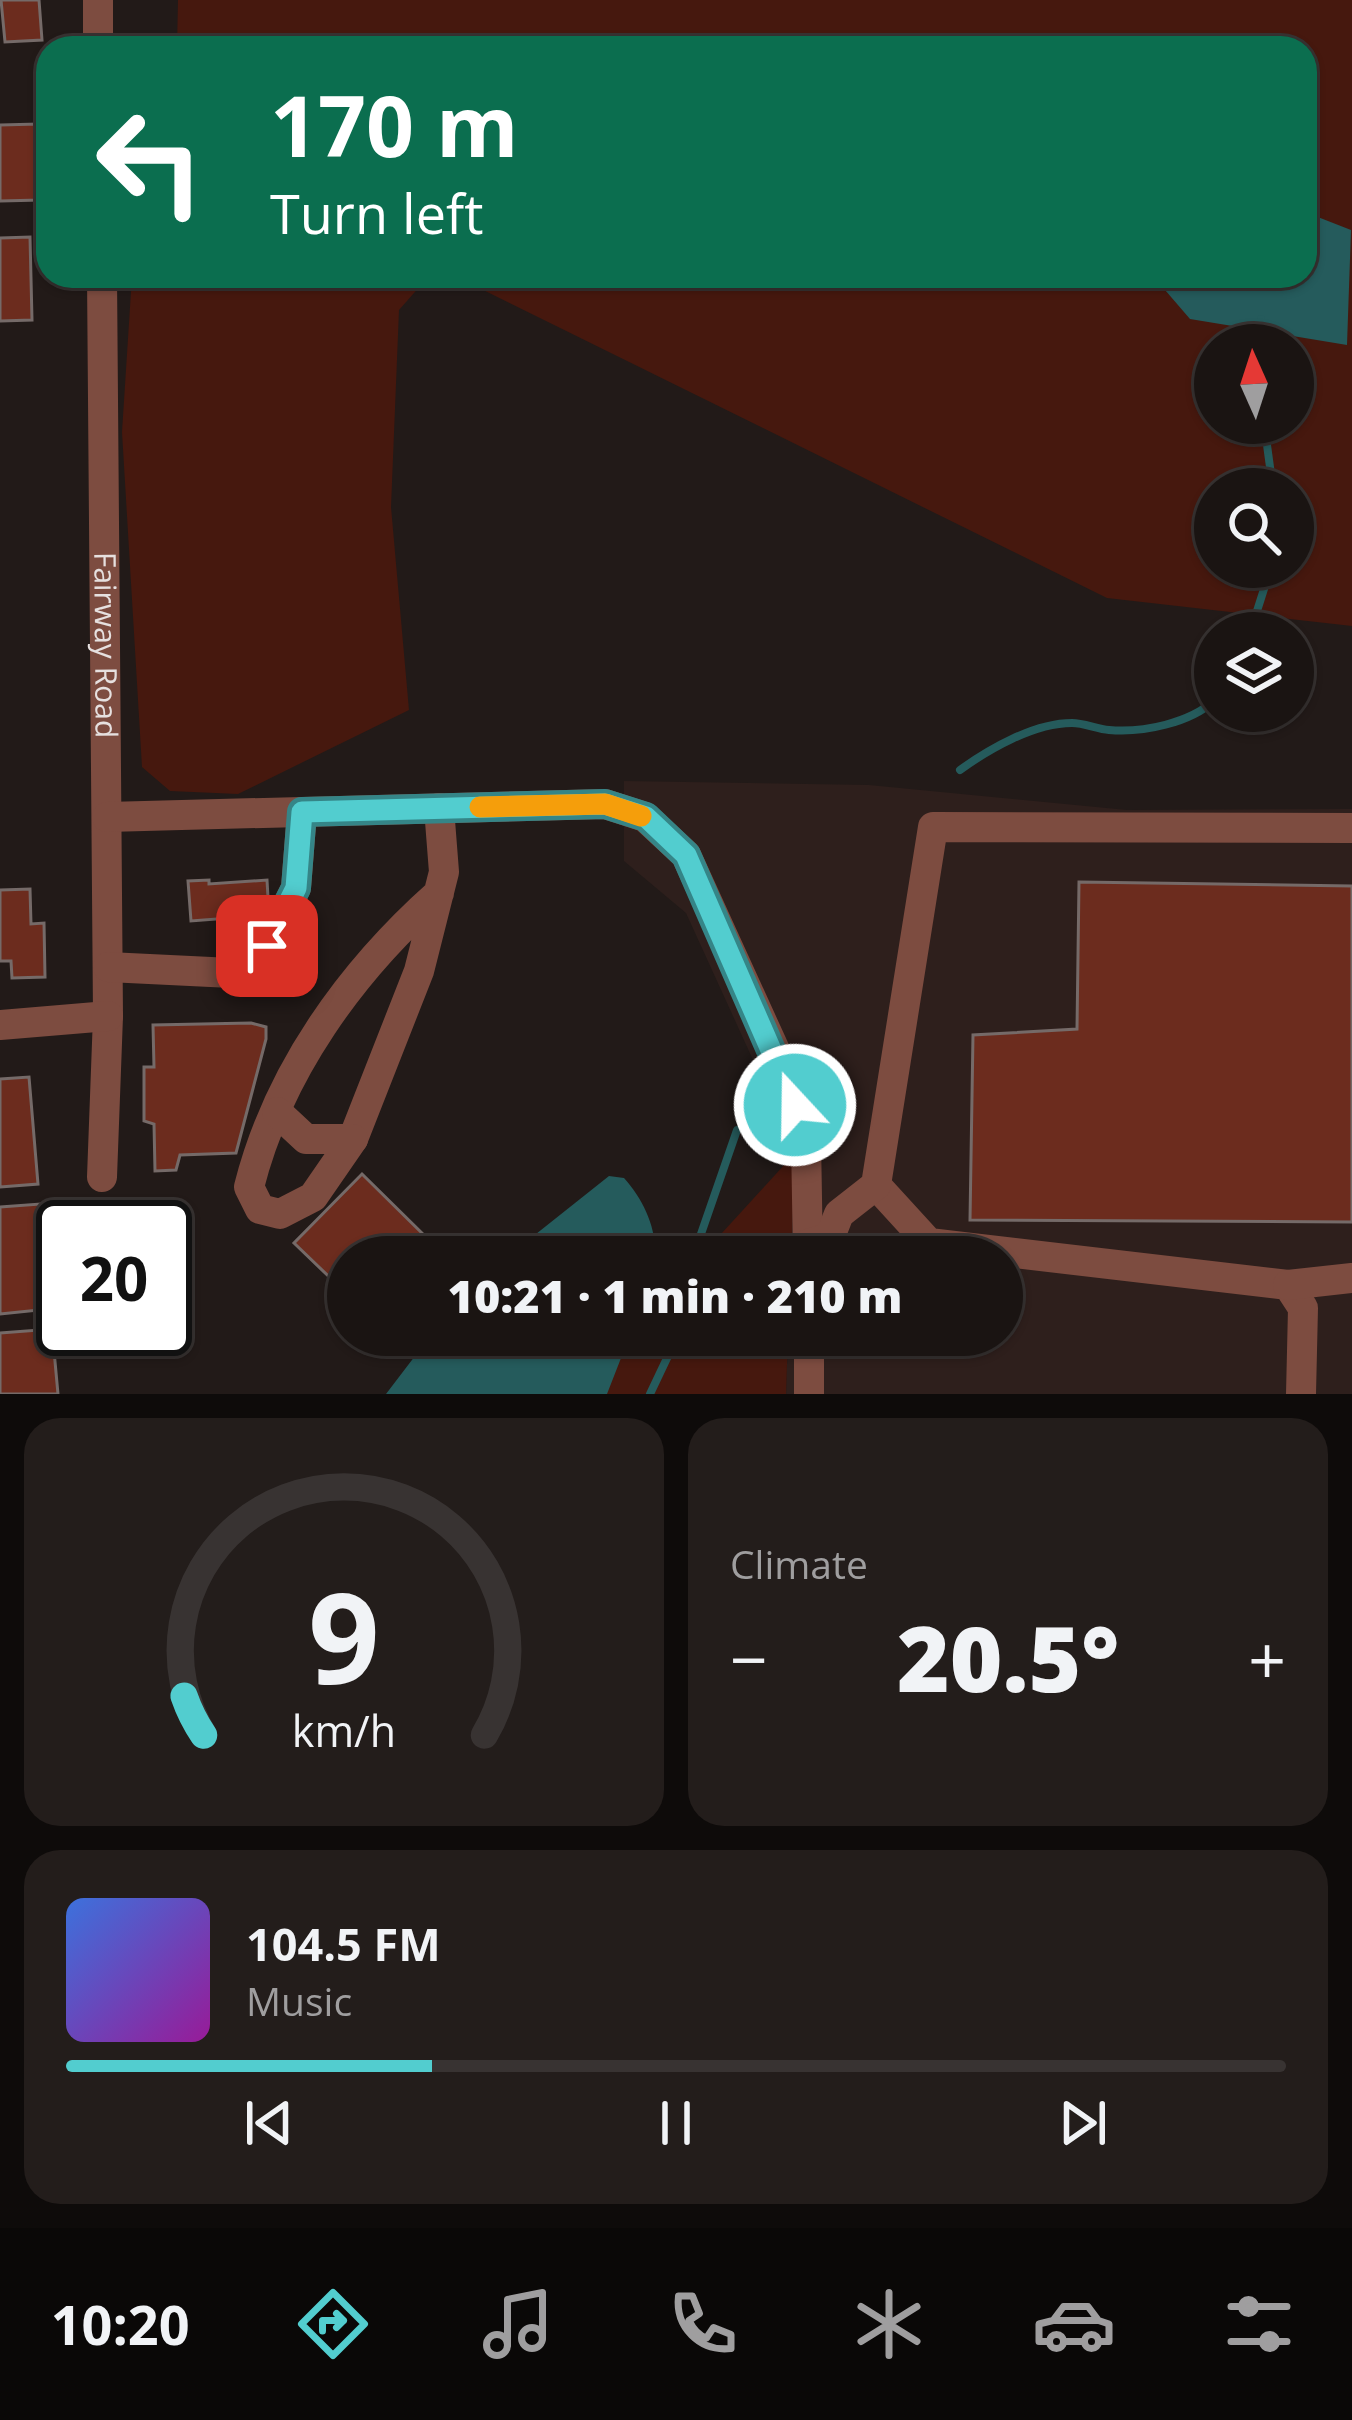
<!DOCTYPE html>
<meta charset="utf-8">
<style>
:root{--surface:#1a1412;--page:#231d1b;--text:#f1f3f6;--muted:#9f9e9f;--line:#383332;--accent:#52cdcf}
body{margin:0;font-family:"Open Sans",sans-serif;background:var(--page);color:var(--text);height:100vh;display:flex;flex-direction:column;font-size:45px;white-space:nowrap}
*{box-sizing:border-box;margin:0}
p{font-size:39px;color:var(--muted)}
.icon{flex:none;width:66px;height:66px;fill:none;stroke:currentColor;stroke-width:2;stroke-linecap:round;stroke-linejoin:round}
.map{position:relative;height:1394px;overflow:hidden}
.side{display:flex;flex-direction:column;gap:24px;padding:24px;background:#0e0b0a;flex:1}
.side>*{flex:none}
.banner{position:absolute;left:36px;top:36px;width:1281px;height:252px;border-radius:36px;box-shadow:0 3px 9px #0004,0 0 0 3px var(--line);background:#0b6e4f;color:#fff;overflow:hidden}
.needle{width:78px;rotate:357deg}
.fabs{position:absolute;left:1194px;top:324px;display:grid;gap:24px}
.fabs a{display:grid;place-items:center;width:120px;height:120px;border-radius:50%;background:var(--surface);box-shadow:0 3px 9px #0004,0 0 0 3px var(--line);font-size:60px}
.speed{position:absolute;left:36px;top:1200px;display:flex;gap:24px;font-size:60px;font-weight:700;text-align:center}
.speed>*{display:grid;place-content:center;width:156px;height:156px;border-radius:50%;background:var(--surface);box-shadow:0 3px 9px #0004,0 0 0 3px var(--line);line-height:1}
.speed .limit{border:6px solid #111;border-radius:18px;background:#fff;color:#111}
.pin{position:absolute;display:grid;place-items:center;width:102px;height:102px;color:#fff;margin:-51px;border-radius:24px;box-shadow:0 6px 18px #0006}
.me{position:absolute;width:132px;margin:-66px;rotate:339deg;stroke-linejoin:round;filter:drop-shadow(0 0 9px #0008)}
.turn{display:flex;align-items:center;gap:42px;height:252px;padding:0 36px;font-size:54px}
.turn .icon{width:156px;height:156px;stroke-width:2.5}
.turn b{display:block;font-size:84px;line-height:102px}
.big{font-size:90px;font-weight:800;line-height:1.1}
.side .widget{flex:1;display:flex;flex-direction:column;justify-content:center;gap:18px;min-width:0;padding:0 42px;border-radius:36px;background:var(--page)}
.side .dial{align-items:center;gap:0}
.dial svg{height:312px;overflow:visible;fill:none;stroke:var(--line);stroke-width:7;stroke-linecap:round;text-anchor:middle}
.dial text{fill:var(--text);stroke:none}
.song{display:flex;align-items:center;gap:36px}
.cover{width:144px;height:144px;border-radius:18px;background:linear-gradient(135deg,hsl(220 70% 55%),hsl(300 70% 35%))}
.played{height:12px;border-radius:6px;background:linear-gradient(90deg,var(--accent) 30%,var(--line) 30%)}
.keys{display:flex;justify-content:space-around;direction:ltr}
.heat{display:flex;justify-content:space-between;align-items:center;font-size:66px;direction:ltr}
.side .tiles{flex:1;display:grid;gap:24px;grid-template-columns:1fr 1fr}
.widget:last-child{grid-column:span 2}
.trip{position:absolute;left:327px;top:1236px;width:696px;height:120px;border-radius:60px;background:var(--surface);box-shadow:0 3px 9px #0004,0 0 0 3px var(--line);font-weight:800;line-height:120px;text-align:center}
.menu{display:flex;height:192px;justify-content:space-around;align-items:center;background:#0a0807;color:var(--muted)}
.menu .icon{width:84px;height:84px}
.menu .on{color:var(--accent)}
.menu b{font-size:54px;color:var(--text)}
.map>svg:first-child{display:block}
.built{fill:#2e1f1c}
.green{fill:#46180e;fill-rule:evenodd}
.water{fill:#255b5c}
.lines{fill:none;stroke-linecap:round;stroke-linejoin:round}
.stream{stroke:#255b5c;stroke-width:8}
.building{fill:#6c2c1e;stroke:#756a68;stroke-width:3}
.minor{stroke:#7d4c40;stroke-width:30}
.route-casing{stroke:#358587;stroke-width:30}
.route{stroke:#52cdcf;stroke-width:21}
.slow{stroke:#f59e0b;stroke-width:21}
.labels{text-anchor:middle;stroke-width:9;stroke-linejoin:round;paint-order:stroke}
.street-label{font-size:30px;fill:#e6e0df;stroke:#090605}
</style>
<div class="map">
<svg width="1352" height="1394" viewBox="0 0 1352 1394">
<rect width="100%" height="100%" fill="#221a18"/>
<path class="built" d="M 624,781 L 869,785 L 1127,810 L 1352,809 L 1352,1394 L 786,1394 L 788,1335 L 1002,1335 L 1002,1257 L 791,1257 L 795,1152 L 686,913 L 624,861 Z"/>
<path class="green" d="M 178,0 L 1352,0 L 1352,626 L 1107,598 L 455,276 L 1305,276 L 1305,48 L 177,48 ZM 1215,345 L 1293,345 L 1293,423 L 1215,423 ZM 1215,489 L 1293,489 L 1293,567 L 1215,567 Z
M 132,276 L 429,276 L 399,310 L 391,507 L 409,710 L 238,794 L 170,791 L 142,767 L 122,432 Z
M 795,1153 L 791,1257 L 700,1257 Z
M 630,1335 L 788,1335 L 786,1394 L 602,1394 Z"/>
<path class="water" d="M 1305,212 L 1351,230 L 1347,345 L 1190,319 L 1159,283 L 1159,276 L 1305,276 Z
M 609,1176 L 624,1178 C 643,1199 657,1228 655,1257 L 507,1257 Z
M 431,1335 L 630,1335 L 607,1394 L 386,1394 Z"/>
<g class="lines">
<path class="stream" d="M 1261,319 L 1261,345
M 1264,423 L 1273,489
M 1250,633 L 1271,567
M 960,770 C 989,749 1034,723 1072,723 C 1084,723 1097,729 1109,730 C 1143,733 1190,723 1215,700
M 693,1257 L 737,1130
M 650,1394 L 678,1335"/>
</g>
<path class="building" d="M 1,0 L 39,0 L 42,40 L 5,42 Z
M 38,124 L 40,200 L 0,201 L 0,125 Z
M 30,237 L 32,320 L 0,321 L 0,238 Z
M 209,880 L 209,884 L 267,880 L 269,915 L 191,921 L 188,881 Z
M 1079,882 L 1352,886 L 1352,1222 L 970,1220 L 973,1035 L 1077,1029 Z
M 30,889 L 31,924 L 44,923 L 45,977 L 12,978 L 11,961 L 0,961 L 0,890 Z
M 251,1023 L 266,1027 L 266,1039 L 236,1153 L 180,1155 L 176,1170 L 155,1171 L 154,1124 L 144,1121 L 144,1067 L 154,1067 L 153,1025 Z
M 29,1077 L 38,1184 L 0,1187 L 0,1079 Z
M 362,1174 L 431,1242 L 416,1257 L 348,1257 L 348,1295 L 294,1243 Z
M 40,1204 L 49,1309 L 0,1314 L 0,1207 Z
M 52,1329 L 58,1394 L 0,1394 L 0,1333 Z"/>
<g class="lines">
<g class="minor">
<path d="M 98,48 L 98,0"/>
<path id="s1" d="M 102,276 L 108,1016 L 102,1177"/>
<path d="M 107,817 L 605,804 L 645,817 L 686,855 L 784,1070 L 806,1139 L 808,1257"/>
<path d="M 439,893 C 351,971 278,1072 249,1187 L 260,1209 L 280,1214 L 313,1197 L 353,1139 L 419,971 L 444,872 L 439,808"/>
<path d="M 108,967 L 252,974 L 296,888 L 302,812"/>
<path d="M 0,1025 L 108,1016"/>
<path d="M 277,1112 L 306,1139 L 353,1139"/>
<path d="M 876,1185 L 929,1243 L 1288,1285 L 1303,1308 L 1301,1394"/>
<path d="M 808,1244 L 830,1237 L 839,1214 L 876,1185 L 933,827 L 1352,828"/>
<path d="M 1288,1285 L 1352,1278"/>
<path d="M 809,1335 L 809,1394"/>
</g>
</g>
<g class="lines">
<defs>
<path id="route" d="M 267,946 L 296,888 L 302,812 L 605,804 L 646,817 L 686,855 L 795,1105"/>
</defs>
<use href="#route" class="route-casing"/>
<use href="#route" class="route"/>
<path class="slow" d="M 480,807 L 605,804 L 641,816"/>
</g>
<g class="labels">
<g class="street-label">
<text dy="10" stroke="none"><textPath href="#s1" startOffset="369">Fairway Road</textPath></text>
</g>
</g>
</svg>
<div class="fabs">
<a><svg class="needle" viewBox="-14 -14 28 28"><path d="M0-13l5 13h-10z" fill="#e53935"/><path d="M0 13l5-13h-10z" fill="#9f9e9f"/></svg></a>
<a><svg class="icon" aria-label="search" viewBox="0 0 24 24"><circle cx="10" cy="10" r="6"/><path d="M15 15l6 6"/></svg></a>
<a><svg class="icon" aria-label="layers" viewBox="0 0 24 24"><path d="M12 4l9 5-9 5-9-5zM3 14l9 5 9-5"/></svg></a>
</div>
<div class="speed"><div class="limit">20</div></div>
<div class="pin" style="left:267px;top:946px;background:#d93025"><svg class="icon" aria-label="arrive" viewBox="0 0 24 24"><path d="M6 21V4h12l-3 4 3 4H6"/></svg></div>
<svg class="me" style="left:795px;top:1105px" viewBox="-20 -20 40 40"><circle r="17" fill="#52cdcf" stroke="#fff" stroke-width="3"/><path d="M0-11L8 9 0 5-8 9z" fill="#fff"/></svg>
<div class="trip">10:21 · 1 min · 210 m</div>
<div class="banner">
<div class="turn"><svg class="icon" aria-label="left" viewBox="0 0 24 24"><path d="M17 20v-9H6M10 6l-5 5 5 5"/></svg><div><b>170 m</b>Turn left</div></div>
</div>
</div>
<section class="side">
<div class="tiles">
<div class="widget dial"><svg viewBox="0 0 100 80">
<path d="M14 69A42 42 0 1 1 86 69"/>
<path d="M14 69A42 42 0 0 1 9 59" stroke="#52cdcf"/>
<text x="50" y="56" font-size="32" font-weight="700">9</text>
<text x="50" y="72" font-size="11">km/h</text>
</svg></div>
<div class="widget"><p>Climate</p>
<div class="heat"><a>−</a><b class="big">20.5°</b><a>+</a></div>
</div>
<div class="widget">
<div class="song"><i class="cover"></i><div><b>104.5 FM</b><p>Music</p></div></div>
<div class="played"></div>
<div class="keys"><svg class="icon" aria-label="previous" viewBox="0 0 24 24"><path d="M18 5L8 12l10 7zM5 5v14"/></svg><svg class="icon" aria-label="pause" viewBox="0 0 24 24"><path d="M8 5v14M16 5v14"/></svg><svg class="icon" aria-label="next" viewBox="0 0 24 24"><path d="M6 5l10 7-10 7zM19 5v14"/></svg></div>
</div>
</div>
</section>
<nav class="menu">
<b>10:20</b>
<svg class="icon on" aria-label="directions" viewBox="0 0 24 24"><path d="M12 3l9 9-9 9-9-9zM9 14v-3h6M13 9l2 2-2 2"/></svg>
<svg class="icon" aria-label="music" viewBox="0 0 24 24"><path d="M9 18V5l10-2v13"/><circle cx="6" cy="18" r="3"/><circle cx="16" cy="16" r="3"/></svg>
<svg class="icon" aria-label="phone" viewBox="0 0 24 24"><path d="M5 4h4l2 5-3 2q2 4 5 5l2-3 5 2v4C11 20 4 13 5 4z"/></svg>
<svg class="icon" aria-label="climate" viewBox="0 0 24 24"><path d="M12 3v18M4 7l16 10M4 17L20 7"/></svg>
<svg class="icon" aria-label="car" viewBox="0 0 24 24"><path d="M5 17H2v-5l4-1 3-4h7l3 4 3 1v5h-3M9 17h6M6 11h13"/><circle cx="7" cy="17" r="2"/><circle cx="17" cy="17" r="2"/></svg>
<svg class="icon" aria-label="filters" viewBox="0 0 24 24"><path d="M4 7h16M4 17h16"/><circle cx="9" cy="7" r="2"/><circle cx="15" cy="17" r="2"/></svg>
</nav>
